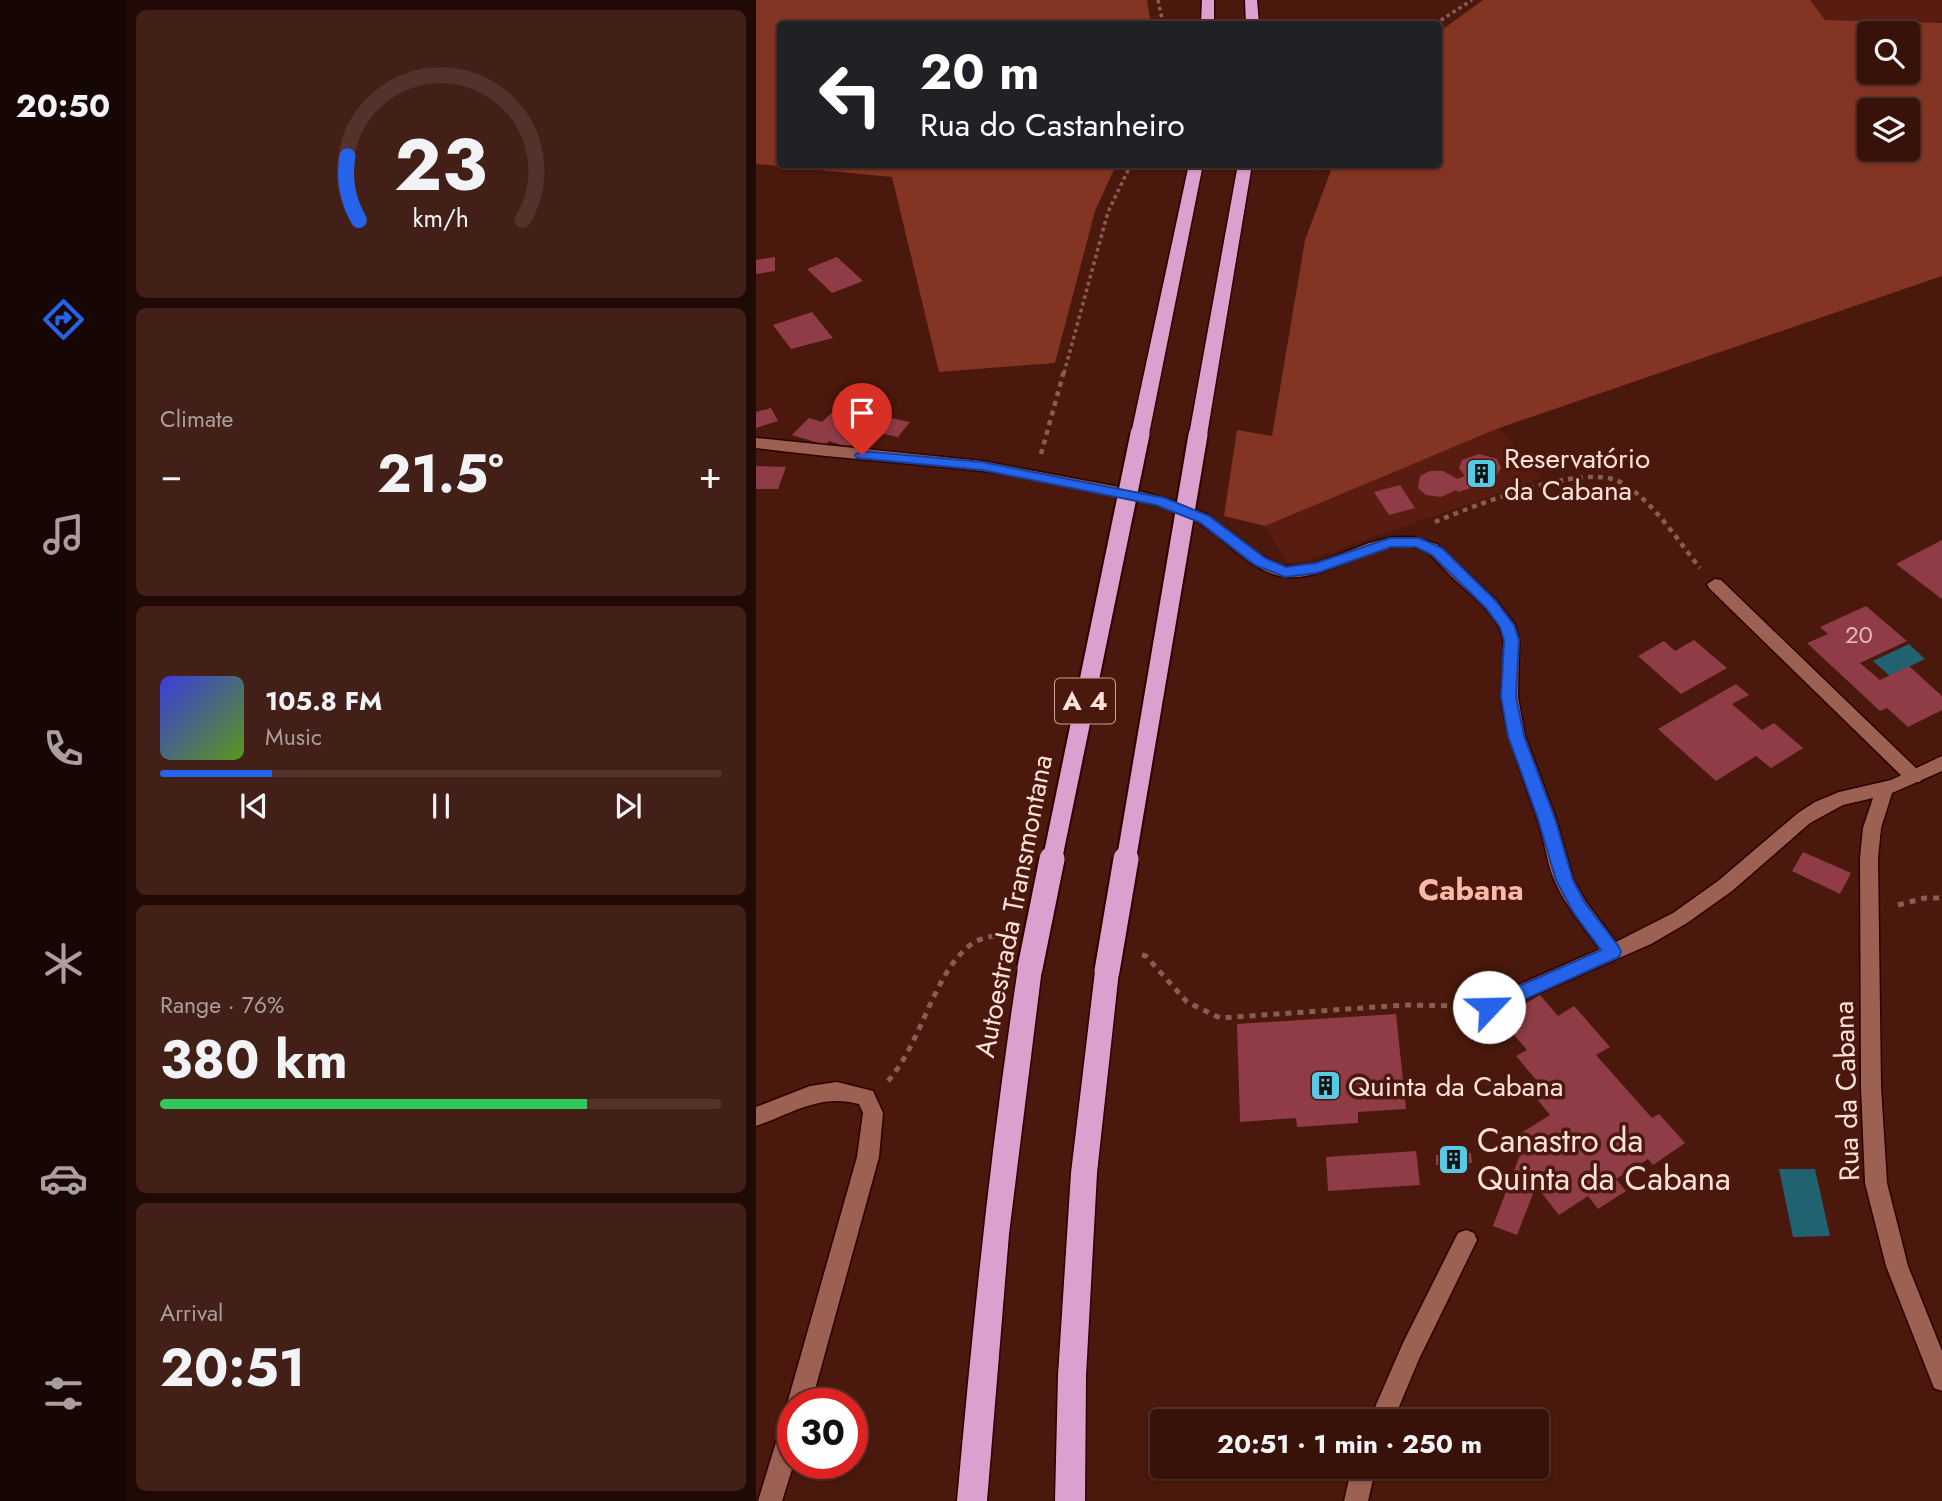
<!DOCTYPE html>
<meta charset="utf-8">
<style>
:root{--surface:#381209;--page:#432017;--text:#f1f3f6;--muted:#ab9e9c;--line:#52322a;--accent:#2563eb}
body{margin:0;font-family:Jost,sans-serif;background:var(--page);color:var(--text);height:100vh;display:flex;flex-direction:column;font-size:26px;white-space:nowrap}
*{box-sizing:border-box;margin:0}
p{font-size:23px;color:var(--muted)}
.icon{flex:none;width:38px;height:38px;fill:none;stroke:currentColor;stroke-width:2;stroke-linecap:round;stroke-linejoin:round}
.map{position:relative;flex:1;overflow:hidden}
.details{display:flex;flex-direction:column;gap:10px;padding:10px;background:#1f0a05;width:630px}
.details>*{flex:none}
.top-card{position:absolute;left:21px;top:21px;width:665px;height:147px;border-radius:7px;box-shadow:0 2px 5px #0004,0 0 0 2px var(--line);background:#202124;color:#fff;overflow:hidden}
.fabs{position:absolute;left:1101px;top:21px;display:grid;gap:14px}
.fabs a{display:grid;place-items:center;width:63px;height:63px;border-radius:7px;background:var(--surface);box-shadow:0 2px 5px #0004,0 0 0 2px var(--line);font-size:35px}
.speed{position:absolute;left:21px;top:1388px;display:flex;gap:14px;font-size:35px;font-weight:700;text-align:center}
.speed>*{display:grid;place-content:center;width:91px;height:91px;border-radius:50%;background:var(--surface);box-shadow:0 2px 5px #0004,0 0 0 2px var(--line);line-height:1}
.speed .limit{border:10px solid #d22;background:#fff;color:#111}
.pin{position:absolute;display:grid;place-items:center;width:60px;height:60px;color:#fff;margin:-72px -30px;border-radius:50% 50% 50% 0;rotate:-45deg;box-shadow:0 0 7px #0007}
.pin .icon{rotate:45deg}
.me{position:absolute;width:77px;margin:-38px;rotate:66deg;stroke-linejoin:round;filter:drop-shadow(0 0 5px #0008)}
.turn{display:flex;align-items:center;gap:24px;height:147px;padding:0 28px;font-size:32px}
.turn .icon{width:91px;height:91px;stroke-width:2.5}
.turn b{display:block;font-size:49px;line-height:60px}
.big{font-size:52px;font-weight:700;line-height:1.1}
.details .tile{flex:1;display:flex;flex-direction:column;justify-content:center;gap:10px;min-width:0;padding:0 24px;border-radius:10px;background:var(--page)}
.details .dial{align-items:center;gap:0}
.dial svg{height:182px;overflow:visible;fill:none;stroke:var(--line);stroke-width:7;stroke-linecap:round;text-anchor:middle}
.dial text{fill:var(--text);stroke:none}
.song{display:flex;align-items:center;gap:21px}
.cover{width:84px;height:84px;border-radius:10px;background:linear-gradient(135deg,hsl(240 70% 55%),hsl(90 70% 35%))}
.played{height:7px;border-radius:4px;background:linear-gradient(90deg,var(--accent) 20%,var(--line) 20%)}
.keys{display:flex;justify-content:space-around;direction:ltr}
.heat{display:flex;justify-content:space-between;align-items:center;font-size:38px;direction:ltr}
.charge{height:10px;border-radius:5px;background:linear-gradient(90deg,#34c759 76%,var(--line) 0)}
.trip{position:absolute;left:394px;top:1409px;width:399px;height:70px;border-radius:7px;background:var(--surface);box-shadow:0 2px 5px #0004,0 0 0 2px var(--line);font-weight:700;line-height:70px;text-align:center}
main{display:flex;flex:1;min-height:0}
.menu{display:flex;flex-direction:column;width:126px;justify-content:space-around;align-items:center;background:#160704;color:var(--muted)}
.menu .icon{width:49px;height:49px}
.menu .current{color:var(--accent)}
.menu b{font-size:32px;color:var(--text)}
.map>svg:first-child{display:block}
.built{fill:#581d10}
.forest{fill:#843422;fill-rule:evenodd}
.water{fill:#206270}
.building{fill:#903c47}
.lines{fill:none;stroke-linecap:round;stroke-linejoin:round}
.service-casing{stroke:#2e0000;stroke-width:3}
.minor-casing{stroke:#2e0000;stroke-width:3}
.motorway-casing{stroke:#2e0000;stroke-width:3}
.path-far2{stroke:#885e54;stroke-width:3.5;stroke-dasharray:3.5 3.5;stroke-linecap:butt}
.path-far1{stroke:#885e54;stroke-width:4.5;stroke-dasharray:5 5;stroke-linecap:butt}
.path{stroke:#885e54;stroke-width:5;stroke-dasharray:6 6;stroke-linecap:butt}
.service{fill:#9c6153;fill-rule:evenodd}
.minor{fill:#9c6153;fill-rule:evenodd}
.motorway{fill:#dca0cf;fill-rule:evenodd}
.motorway-bridge-far1-casing{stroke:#2e0000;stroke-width:23;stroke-linecap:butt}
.motorway-bridge-casing{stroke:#2e0000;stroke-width:29;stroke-linecap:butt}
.motorway-bridge-far1{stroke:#dca0cf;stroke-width:19}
.motorway-bridge{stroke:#dca0cf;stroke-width:25}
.route{fill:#2563eb;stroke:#184099;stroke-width:2}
.labels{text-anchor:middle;stroke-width:7;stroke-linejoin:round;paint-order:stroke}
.number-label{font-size:24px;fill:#e2b8b5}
.shield{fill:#4a180c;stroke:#c7a59c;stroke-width:2}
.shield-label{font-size:26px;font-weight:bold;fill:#fde1da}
.poi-label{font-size:28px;fill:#fde1da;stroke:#4a180c;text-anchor:start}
.street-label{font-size:28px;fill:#fde1da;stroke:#4a180c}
.neighbourhood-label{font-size:30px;font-weight:bold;fill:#fab9a9;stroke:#4a180c}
.near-poi-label{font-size:33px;fill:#fde1da;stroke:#4a180c;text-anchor:start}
</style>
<main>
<nav class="menu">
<b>20:50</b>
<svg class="icon current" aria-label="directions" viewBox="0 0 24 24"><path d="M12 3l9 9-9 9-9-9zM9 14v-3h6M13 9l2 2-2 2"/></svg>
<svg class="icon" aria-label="music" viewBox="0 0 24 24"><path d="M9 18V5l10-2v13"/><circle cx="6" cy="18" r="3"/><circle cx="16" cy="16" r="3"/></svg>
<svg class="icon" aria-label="phone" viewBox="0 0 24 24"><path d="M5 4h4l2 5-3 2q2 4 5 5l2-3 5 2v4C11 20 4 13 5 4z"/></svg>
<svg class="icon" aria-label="climate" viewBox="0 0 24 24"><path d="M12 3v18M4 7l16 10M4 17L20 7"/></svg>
<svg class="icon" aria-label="car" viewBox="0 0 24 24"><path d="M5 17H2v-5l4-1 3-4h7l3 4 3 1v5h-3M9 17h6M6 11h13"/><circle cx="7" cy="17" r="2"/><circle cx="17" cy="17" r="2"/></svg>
<svg class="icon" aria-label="filters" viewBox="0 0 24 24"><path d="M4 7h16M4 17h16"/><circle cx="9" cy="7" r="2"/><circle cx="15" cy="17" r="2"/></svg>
</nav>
<section class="details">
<div class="tile dial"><svg viewBox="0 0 100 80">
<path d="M14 69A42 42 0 1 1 86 69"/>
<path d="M14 69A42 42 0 0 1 9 41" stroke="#2563eb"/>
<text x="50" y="56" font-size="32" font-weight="700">23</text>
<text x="50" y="72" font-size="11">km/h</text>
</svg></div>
<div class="tile"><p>Climate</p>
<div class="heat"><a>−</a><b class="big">21.5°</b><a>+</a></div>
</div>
<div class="tile">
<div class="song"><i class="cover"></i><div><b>105.8 FM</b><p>Music</p></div></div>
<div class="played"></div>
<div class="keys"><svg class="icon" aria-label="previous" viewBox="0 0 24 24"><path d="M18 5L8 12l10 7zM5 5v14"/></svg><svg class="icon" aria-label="pause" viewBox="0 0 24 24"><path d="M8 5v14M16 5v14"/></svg><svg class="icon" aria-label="next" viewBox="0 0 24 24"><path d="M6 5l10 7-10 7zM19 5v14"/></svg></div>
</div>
<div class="tile"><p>Range · 76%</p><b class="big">380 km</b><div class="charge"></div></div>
<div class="tile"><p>Arrival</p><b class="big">20:51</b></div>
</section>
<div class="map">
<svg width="1186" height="1501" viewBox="0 0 1186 1501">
<rect width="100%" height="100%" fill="#4a180c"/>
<path class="built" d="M 1054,0 L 1186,0 L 1186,23 L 1069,20 Z
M 743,428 L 786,478 L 546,562 L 531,562 L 509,526 Z"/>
<path class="forest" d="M 0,0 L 391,0 L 395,24 L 24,24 L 24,164 L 360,165 L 339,211 L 299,363 L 183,372 L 136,177 L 0,164 Z
M 727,0 L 1054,0 L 1069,20 L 1186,23 L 1186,276 L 743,428 L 509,526 L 468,516 L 481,430 L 516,436 L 549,240 L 577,165 L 682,164 L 683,32 ZM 1113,33 L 1152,33 L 1152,72 L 1113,72 ZM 1113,110 L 1152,110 L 1152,149 L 1113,149 Z"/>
<path class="water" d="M 1153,644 L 1169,659 L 1134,676 L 1117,661 Z
M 1023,1169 L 1059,1169 L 1074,1236 L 1037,1237 Z"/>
<path class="building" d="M 19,257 L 19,271 L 0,274 L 0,260 Z
M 81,257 L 107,281 L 76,293 L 51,269 Z
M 56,312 L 77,338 L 35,349 L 17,325 Z
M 124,388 L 131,409 L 92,447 L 73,441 L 69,445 L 36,435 L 53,418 L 66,422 L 83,406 Z
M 15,408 L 22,421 L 0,428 L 0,412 Z
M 126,416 L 154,422 L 142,437 L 114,431 Z
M 723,454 L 741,459 L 745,468 L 740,476 L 725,480 L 728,484 L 702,492 L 700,490 L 685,497 L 670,495 L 662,488 L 664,476 L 674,471 L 687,471 L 701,479 L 709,476 L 703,468 L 706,460 Z
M 0,466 L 30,467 L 22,489 L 0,489 Z
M 644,485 L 659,508 L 633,515 L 618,492 Z
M 1186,540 L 1186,599 L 1140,564 Z
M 1110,606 L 1151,641 L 1104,663 L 1124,680 L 1153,666 L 1186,696 L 1186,710 L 1152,727 L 1131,708 L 1124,711 L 1051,643 L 1072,634 L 1064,627 Z
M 938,640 L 971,668 L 925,694 L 882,656 L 908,641 L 919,651 Z
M 980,684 L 993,695 L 976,704 L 1006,730 L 1018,723 L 1047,748 L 1015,768 L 1000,756 L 960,781 L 902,729 Z
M 1047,852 L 1095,873 L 1084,894 L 1036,871 Z
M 784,995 L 802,1016 L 818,1006 L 854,1047 L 840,1055 L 896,1118 L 903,1114 L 929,1143 L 897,1165 L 892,1159 L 860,1179 L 870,1191 L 842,1209 L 832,1196 L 803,1215 L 780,1186 L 761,1235 L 737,1226 L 767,1147 L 762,1135 L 794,1115 L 777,1094 L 787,1088 L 760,1056 L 771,1050 L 744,1019 Z
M 640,1014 L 650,1109 L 602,1112 L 602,1123 L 541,1127 L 540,1118 L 484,1122 L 481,1024 Z
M 660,1151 L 664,1185 L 572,1191 L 570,1157 Z
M 715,1153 L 716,1163 L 680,1165 L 680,1155 Z"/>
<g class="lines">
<defs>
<path id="service" d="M 959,579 L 965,580 L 1164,772 L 1167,777 L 1164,782 L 1152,782 L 953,588 L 951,584 Z"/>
<path id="minor" d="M 0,438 L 226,461 L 379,490 L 416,500 L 450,514 L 504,555 L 527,566 L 546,566 L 561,563 L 613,543 L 637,537 L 656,537 L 681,544 L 740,600 L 759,625 L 763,640 L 762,697 L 769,736 L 800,819 L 817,879 L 830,902 L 860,942 L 917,913 L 962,881 L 1042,813 L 1059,802 L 1083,792 L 1135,780 L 1186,756 L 1186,771 L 1136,793 L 1125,828 L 1122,858 L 1125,1087 L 1131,1183 L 1152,1266 L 1186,1351 L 1186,1391 L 1178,1388 L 1130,1266 L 1109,1183 L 1105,1087 L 1104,858 L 1107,828 L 1117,798 L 1087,805 L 1054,823 L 976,891 L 931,923 L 895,944 L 733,1015 L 726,1013 L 723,1007 L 726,1001 L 844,949 C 828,928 810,906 799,882 C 790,861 788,836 780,815 C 767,778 753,743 746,705 C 742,681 755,647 742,625 C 731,607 713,593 698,579 C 689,571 679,557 669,551 C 628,529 571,586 524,576 C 494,569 476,546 452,529 C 437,518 418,510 400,505 C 270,465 134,466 0,448 Z
M 81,1082 L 117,1091 L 127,1113 L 123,1157 L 55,1404 L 37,1404 L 37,1413 L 31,1404 L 101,1157 L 107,1113 L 103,1104 C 64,1093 35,1114 0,1126 L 0,1107 L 54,1086 Z
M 710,1230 L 718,1233 L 721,1240 L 663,1359 L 637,1421 L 613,1421 L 647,1343 L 702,1233 Z
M 37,1414 L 38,1463 L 26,1501 L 2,1501 L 25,1426 L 29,1418 Z
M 596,1466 L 620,1466 L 612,1501 L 588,1501 Z"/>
<path id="motorway" d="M 446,0 L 458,0 L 458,24 L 445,24 Z
M 489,0 L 501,0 L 503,24 L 490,24 Z
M 433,164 L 447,164 L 393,434 L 384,439 L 375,434 Z
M 482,164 L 496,164 L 451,435 L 442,440 L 433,435 Z
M 274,958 L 282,961 L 286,968 L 253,1234 L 231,1501 L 201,1501 C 217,1323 235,1145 262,968 L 266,961 Z
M 351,961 L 359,964 L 363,971 L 341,1173 L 330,1376 L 329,1501 L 299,1501 L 302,1376 L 315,1173 L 339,971 L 343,964 Z"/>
</defs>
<use href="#service" class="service-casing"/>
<use href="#minor" class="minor-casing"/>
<use href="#motorway" class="motorway-casing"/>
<path class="path-far2" d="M 402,0 L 407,24
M 679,24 L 716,0
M 557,170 L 561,164
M 308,373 L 352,212 L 375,164"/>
<path class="path-far1" d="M 285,454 L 308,371
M 679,522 C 717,506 827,462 864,482 C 897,500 921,540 944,568"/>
<path class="path" d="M 1142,905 L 1169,898 L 1186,898
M 386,955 L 390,956 L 431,1002 L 464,1018 L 649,1005 L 708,1006
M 132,1081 C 166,1042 177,975 213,946 C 224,937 236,936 249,935"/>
<use href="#service" class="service"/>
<use href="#minor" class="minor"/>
<use href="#motorway" class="motorway"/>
<defs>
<path id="motorway-bridge-far1" d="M 296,861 L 384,434
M 370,861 L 442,435"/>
<path id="motorway-bridge" d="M 274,968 L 296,859
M 351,971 L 370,859"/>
</defs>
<use href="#motorway-bridge-far1" class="motorway-bridge-far1-casing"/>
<use href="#motorway-bridge" class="motorway-bridge-casing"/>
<use href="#motorway-bridge-far1" class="motorway-bridge-far1"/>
<use href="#motorway-bridge" class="motorway-bridge"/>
</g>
<path class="route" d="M 106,451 L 226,462 L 409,498 L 453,516 L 509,558 L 530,567 L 560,563 L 634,538 L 663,538 L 686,548 L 739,600 L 758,625 L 763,640 L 760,697 L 768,736 L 799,819 L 817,880 L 829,903 L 863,947 L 865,952 L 863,957 L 740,1012 L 733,1015 L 727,1012 L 724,1007 L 727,1002 L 845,950 L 817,912 L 800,880 L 782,819 L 752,736 L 745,697 L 748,640 L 744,627 L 729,607 L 676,555 L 660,547 L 635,547 L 561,573 L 529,577 L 499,565 L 443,522 L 400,505 L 226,470 L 101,458 L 99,455 Z"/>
<defs>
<symbol id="building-square" viewBox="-11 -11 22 22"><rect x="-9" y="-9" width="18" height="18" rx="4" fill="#57c9e2" stroke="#4a180c"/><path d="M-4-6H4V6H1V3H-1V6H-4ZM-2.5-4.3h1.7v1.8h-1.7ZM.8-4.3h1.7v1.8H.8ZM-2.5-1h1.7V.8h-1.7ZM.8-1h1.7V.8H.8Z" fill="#111"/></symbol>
</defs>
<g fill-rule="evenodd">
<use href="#building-square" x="708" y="456" width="35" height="35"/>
<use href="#building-square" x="552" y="1068" width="35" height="35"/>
<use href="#building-square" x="680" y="1142" width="35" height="35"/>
</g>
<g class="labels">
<g class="number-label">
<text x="1103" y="643">20</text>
</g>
<rect class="shield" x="299" y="678.5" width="60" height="45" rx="5"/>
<g class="shield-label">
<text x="329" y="710">A 4</text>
</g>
<g class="poi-label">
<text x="748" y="468">Reservatório<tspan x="748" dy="32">da Cabana</tspan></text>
<text x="592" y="1096">Quinta da Cabana</text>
</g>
<g class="street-label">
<text transform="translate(257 906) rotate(-79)" y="10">Autoestrada Transmontana</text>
<text transform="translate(1090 1091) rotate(-92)" y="10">Rua da Cabana</text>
</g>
<g class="neighbourhood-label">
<text x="715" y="900">Cabana</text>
</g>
<g class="near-poi-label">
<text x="721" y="1152">Canastro da<tspan x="721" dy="38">Quinta da Cabana</tspan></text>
</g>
</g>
</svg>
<div class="fabs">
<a><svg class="icon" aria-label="search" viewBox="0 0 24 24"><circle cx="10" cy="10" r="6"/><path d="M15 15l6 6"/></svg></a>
<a><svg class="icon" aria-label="layers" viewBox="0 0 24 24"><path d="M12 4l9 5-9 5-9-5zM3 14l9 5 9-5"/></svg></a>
</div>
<div class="speed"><div class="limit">30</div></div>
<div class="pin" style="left:106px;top:455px;background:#d93025"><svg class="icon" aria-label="arrive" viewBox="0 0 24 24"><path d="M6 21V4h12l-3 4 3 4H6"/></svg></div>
<svg class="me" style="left:733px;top:1007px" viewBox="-20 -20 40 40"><circle r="19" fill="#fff"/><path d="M0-13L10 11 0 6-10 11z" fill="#2563eb"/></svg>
<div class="trip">20:51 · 1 min · 250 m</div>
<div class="top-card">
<div class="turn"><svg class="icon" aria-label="left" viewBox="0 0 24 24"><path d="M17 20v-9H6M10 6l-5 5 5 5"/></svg><div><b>20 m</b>Rua do Castanheiro</div></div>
</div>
</div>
</main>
